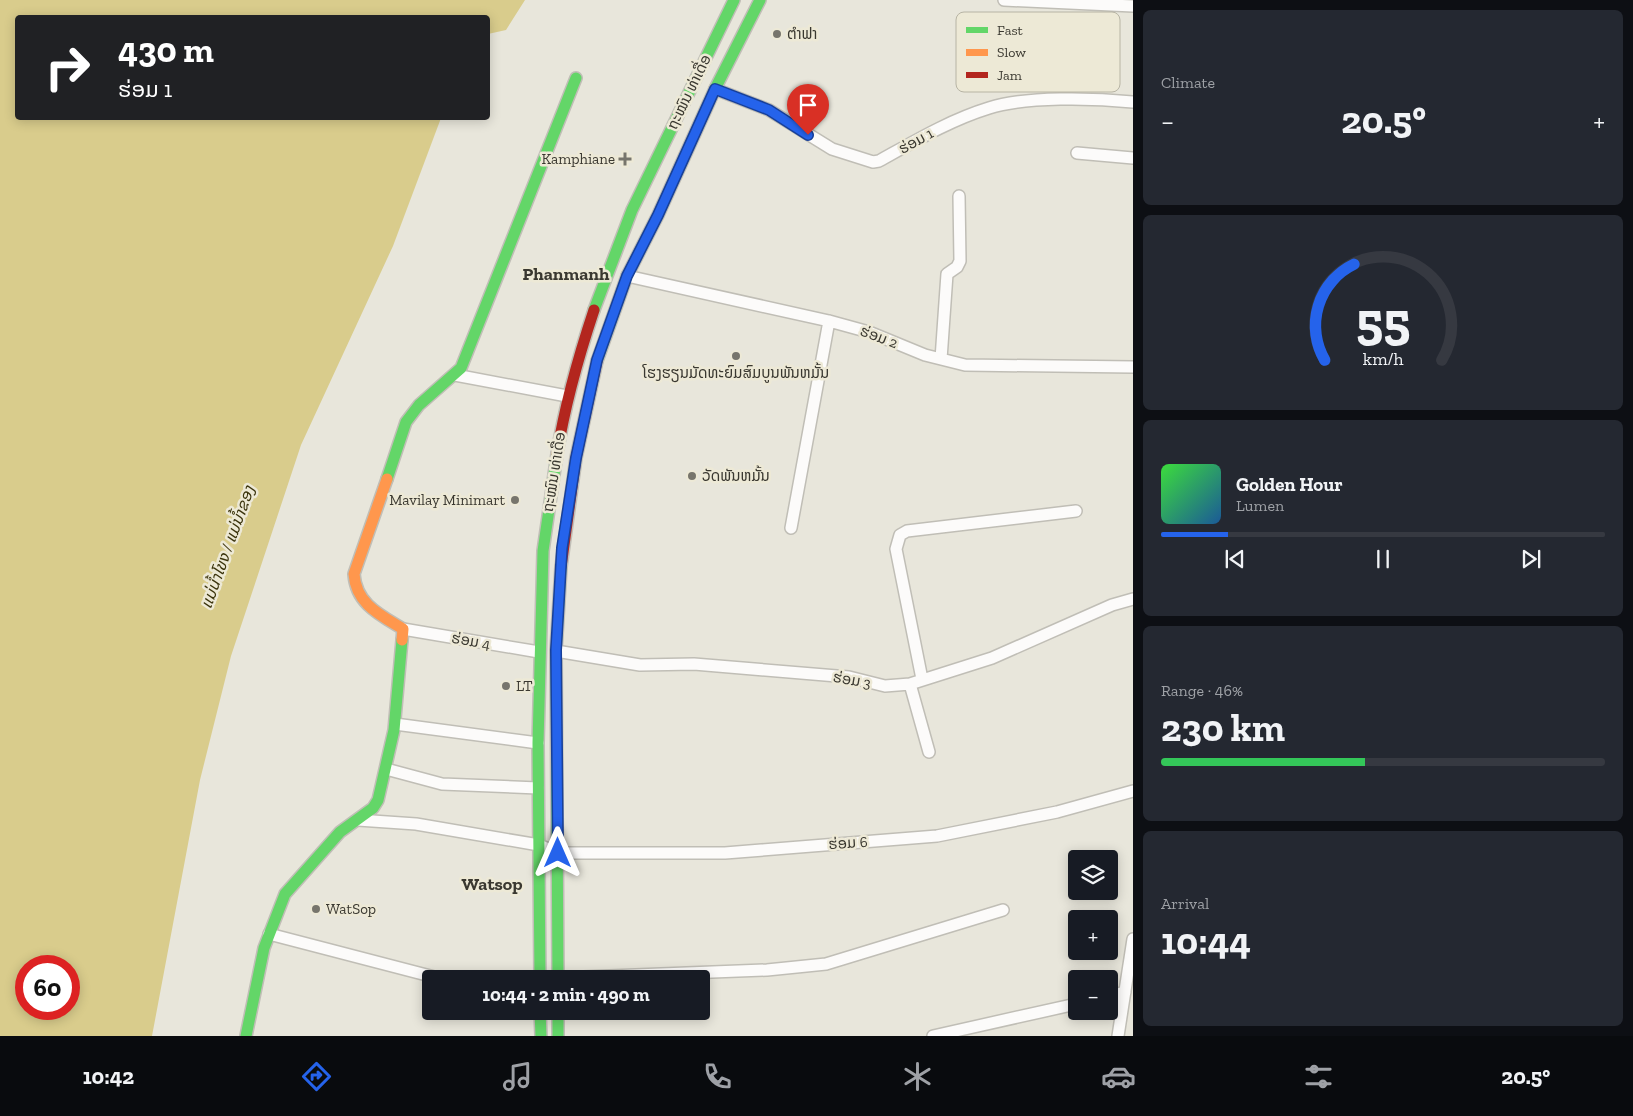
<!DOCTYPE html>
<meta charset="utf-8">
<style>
:root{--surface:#171b24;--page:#242831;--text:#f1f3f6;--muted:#9ea1a6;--line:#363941;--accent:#2563eb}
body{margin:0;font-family:"Zilla Slab","Noto Sans Lao","Noto Sans Thai",serif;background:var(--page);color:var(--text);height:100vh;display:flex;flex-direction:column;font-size:19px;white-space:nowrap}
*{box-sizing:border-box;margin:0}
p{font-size:16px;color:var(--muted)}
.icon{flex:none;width:28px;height:28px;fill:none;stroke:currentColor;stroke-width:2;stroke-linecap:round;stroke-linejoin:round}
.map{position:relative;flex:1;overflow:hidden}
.drawer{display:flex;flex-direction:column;gap:10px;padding:10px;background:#0d0f14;width:500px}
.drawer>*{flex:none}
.top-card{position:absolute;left:15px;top:15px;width:475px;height:105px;border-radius:5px;box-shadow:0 2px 12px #0003;background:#202124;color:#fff;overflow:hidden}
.tools{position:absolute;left:1068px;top:850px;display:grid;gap:10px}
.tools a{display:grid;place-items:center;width:50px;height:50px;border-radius:5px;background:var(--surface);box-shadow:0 2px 12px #0003;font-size:25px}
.speed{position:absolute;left:15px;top:955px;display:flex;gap:10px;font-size:25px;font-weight:700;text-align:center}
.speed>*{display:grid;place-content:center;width:65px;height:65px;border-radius:50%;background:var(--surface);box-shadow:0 2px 12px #0003;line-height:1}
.speed .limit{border:8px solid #d22;background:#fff;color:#111}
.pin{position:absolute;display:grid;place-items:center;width:42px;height:42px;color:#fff;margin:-51px -21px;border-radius:50% 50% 50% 0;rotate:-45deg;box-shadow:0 0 5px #0007}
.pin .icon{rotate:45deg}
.me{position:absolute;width:55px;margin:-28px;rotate:0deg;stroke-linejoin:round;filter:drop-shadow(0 0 4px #0008)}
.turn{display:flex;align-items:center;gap:18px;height:105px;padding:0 20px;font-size:22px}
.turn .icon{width:65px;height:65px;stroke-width:2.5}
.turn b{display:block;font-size:35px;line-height:42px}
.big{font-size:38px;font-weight:700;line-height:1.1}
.drawer .widget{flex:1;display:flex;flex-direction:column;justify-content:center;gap:8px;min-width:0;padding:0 18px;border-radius:8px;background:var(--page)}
.drawer .dial{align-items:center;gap:0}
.dial svg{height:130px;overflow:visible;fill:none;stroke:var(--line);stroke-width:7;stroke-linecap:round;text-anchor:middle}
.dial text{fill:var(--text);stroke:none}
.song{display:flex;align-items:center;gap:15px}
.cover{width:60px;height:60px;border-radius:8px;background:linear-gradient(135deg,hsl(120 70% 55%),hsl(210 70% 35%))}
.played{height:5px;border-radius:2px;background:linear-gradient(90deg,var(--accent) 15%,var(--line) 15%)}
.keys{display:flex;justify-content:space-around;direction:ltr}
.heat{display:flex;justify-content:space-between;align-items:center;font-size:28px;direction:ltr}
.charge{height:8px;border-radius:4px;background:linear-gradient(90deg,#34c759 46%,var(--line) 0)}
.trip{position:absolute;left:422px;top:970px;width:288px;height:50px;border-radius:5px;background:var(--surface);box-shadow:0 2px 12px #0003;font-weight:700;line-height:50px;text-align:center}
.menu{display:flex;height:80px;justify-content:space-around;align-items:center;background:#090b0e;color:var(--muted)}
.menu .icon{width:35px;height:35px}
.menu .current{color:var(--accent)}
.menu b{font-size:22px;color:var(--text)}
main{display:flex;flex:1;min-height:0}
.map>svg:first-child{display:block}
.water{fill:#d9cc8c;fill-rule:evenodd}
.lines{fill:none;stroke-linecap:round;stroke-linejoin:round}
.street-casing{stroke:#c0beb6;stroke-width:14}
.fast-casing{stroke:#c0beb6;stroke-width:14}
.slow-casing{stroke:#c0beb6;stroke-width:14}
.jam-casing{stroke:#c0beb6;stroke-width:14}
.street{stroke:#fcfbfa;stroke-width:11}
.fast{stroke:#63d668;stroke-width:11}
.slow{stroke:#ff974d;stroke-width:11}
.jam{stroke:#b3261e;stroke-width:11}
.route-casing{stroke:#184099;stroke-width:12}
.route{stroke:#2563eb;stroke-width:9}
.poi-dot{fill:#77756c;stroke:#ede9d6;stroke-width:2}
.labels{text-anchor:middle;stroke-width:5;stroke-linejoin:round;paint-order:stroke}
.poi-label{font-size:15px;fill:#3a3830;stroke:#ede9d6;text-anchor:start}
.street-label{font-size:15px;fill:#3a3830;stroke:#ede9d6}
.water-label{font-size:16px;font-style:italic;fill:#3b340d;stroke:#ede9d6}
.quarter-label{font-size:18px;font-weight:bold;fill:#3a3830;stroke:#ede9d6}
.key{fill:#ede9d6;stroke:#b7b4a4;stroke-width:1}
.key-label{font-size:14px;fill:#3a3830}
</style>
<main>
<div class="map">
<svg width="1133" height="1036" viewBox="0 0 1133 1036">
<rect width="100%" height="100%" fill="#e8e6db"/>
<path class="water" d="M 0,0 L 525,0 L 506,30 L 488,34 L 488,18 L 18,18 L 18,118 L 441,118 L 393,246 L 301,445 L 231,656 L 200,780 L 152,1036 L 0,1036 ZM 26,966 L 69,966 L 69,1009 L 26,1009 Z"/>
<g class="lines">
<defs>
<path id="street" d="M 1004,0 L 1133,6
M 715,89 L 769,110 L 832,149 L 873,162 L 879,161 C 915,141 950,120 989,108 C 1026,96 1094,98 1133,102
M 1077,153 L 1133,158
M 627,276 L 829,321 L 869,332 L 925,355 L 965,365 L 1133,367
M 941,359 L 947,274 L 957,267 L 960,261 L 959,196
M 455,375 L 567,396
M 791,528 L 829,321
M 403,629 L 539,652
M 556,651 L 640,665 L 694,664 L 849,677 L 885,686 L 910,684 L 992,658 L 1112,605 L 1133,599
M 922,679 L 896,549 L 900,535 L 907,531 L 1076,511
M 910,684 L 929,752
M 395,724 L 538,743
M 386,769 L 442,784 L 538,788
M 358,820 L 416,824 L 539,845 L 558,853 L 725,853 L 937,836 L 1057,812 L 1133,791
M 269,934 L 442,979
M 558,978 L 767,970 L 826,964 L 1003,910
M 1109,996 L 1125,992
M 933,1036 L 1076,1004
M 1118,1036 L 1133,939"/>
<path id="fast" d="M 594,310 L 632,210 L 734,0
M 597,361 L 627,276 L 658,215 L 715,89 L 760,0
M 387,479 L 406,422 L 419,405 L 461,368 L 576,78
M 540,979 L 538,743 L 543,551 L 557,454
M 558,979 L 556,651 L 561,567
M 540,1011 L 541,1036
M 558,1011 L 558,1036
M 246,1036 L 264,948 L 285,894 L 340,832 L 373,808 L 378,800 L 394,730 L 402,640"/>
<path id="slow" d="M 387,479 L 354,574 C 356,604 380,615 403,629 L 402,640"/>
<path id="jam" d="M 557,454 C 565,404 578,358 594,310
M 561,567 L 576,458 L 597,361"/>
</defs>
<use href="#street" class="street-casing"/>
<use href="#fast" class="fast-casing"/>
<use href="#slow" class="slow-casing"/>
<use href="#jam" class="jam-casing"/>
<use href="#street" class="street"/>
<use href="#fast" class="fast"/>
<use href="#slow" class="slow"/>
<use href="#jam" class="jam"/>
</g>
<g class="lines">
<defs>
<path id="route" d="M 558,853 L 556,650 L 562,548 L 576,458 L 597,360 L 627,276 L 658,215 L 715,89 L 769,110 L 808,135"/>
</defs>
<use href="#route" class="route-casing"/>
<use href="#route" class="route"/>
</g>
<g class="poi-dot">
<circle cx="777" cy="34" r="5"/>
<path d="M622.5 151.5h5v5h5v5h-5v5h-5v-5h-5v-5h5z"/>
<circle cx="736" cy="356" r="5"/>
<circle cx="692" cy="476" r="5"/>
<circle cx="515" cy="500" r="5"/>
<circle cx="506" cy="686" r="5"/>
<circle cx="316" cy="909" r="5"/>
</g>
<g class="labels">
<g class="poi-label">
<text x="787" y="39">ຕຳຟາ</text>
<text x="615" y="164" text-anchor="end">Kamphiane</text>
<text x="736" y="378" text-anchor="middle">ໂຮງຮຽນມັດທະຍົມສົມບູນພັນຫມັ້ນ</text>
<text x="702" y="481">ວັດພັນຫມັ້ນ</text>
<text x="505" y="505" text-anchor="end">Mavilay Minimart</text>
<text x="516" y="691">LT</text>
<text x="326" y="914">WatSop</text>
</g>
<g class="street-label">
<text transform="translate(689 92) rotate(-64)" y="5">ຖະໝົນ ທ່າເດື່ອ</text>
<text transform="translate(916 141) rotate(-29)" y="5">ຮ່ອມ 1</text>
<text transform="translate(879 337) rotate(21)" y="5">ຮ່ອມ 2</text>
<text transform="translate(554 472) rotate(-81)" y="5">ຖະໝົນ ທ່າເດື່ອ</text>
<text transform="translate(471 641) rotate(10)" y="5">ຮ່ອມ 4</text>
<text transform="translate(852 680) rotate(10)" y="5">ຮ່ອມ 3</text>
<text transform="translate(848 843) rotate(-4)" y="5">ຮ່ອມ 6</text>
</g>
<g class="water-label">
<text transform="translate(227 547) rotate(-70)" y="6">แม่น้ำโขง / ແມ່ນ້ຳຂອງ</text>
</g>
<g class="quarter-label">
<text x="566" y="280">Phanmanh</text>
<text x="492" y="890">Watsop</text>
</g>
</g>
<rect x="956" y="12" width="164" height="80" rx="8" class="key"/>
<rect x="966" y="27" width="22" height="6" fill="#63d668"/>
<rect x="966" y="49" width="22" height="7" fill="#ff974d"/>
<rect x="966" y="72" width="22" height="6" fill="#b3261e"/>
<g class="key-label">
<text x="997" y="35">Fast</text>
<text x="997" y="57">Slow</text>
<text x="997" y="80">Jam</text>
</g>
</svg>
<div class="tools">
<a><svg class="icon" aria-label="layers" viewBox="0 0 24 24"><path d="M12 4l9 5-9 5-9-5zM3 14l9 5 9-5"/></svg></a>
<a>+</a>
<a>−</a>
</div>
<div class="speed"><div class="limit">60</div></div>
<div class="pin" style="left:808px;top:135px;background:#d93025"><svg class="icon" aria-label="arrive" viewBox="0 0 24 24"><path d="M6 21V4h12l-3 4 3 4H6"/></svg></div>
<svg class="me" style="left:558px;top:853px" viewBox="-20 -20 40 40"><path d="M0-17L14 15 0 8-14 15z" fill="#2563eb" stroke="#fff" stroke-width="4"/></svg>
<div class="trip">10:44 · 2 min · 490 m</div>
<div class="top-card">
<div class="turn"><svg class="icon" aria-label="right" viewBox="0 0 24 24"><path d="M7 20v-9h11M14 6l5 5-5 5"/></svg><div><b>430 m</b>ຮ່ອມ 1</div></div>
</div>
</div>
<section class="drawer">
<div class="widget"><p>Climate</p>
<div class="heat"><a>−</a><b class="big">20.5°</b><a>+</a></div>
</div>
<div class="widget dial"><svg viewBox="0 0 100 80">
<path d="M14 69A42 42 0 1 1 86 69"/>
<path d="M14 69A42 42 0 0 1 32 10" stroke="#2563eb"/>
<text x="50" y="56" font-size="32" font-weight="700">55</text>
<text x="50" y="72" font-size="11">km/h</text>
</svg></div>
<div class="widget">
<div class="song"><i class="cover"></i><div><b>Golden Hour</b><p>Lumen</p></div></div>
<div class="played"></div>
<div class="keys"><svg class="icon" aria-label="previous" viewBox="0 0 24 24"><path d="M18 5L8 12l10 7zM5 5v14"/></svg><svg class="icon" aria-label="pause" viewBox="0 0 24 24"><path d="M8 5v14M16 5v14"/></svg><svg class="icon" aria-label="next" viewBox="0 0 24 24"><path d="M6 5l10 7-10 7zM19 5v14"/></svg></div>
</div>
<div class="widget"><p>Range · 46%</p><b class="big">230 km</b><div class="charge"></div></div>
<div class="widget"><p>Arrival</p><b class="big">10:44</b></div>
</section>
</main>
<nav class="menu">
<b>10:42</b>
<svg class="icon current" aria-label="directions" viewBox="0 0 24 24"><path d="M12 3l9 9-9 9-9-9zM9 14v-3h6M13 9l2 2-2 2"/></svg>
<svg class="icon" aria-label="music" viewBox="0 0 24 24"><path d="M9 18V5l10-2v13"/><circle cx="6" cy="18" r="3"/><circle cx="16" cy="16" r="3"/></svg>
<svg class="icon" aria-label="phone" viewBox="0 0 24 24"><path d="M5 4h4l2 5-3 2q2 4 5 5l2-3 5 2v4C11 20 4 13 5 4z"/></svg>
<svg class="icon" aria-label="climate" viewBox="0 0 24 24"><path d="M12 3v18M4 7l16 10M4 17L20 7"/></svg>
<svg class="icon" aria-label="car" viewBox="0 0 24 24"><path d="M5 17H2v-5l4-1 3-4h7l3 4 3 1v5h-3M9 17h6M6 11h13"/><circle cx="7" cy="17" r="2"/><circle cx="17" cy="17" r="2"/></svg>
<svg class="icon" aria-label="filters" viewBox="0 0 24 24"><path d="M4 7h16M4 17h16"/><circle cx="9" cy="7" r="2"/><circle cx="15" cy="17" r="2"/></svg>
<b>20.5°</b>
</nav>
